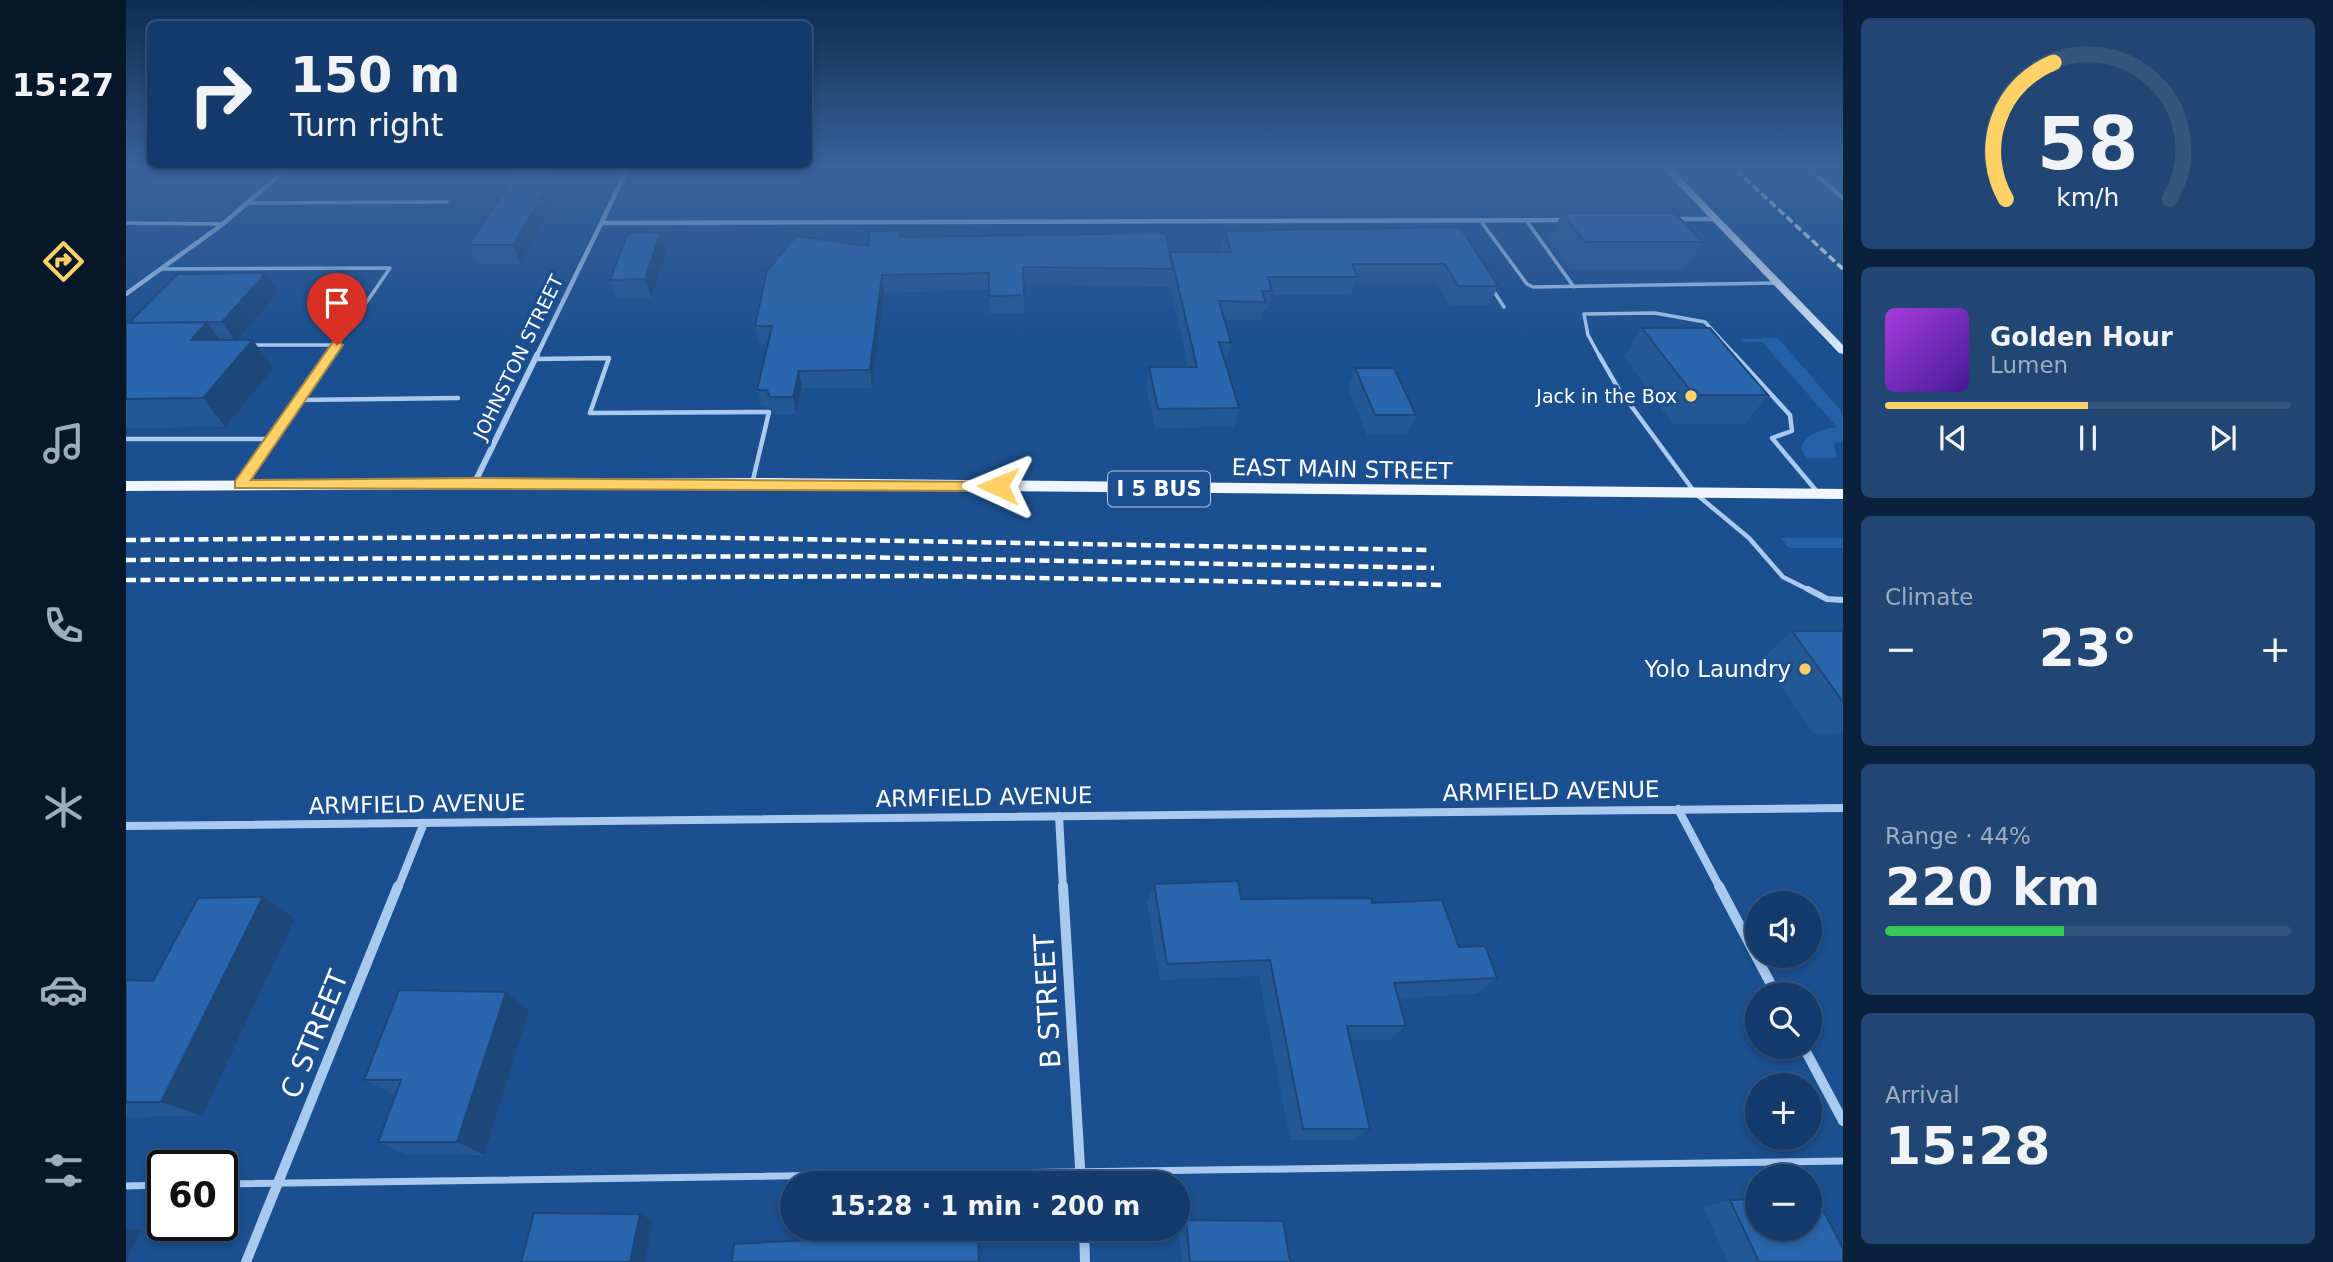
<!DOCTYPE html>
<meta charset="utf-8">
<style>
:root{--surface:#143b6b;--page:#214673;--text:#f1f3f6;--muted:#9dadc1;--line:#33557e;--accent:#ffd166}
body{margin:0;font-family:"DejaVu Sans",sans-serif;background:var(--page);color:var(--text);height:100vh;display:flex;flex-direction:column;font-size:26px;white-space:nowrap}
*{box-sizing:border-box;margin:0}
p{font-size:23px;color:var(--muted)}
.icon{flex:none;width:38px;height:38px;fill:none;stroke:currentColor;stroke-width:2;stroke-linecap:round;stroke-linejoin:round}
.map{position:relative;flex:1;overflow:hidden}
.sheet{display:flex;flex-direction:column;gap:18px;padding:18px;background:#0b203b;width:490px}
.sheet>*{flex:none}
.hud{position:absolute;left:21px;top:21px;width:665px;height:147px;border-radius:10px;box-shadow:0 4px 10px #0003,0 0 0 2px var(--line);background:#143b6b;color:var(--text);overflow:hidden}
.tools{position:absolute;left:1619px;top:891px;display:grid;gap:14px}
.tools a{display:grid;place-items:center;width:77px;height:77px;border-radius:50%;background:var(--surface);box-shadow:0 4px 10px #0003,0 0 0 2px var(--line);font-size:35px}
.speed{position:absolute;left:21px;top:1150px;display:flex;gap:14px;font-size:35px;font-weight:700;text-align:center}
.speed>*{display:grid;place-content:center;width:91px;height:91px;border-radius:50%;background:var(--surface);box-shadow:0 4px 10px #0003,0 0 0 2px var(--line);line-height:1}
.speed .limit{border:4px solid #111;border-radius:10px;background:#fff;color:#111}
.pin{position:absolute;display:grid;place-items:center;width:60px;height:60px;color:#fff;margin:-72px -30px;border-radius:50% 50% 50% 0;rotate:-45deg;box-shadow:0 0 7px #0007}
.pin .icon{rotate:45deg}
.me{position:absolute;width:77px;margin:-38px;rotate:271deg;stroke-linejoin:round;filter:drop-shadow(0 0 5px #0008)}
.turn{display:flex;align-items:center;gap:24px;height:147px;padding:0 28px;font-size:32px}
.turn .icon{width:91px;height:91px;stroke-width:2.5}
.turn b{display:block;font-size:49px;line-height:60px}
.big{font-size:52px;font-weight:700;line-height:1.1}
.sheet .card{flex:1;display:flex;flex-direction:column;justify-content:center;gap:10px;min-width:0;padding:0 24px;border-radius:10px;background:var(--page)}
.sheet .dial{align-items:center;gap:0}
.dial svg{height:182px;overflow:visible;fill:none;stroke:var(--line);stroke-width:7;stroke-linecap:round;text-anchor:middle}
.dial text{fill:var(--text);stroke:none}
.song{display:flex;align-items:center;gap:21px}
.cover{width:84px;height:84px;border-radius:10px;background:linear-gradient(135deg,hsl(280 70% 55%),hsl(260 70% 35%))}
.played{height:7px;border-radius:4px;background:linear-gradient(90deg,var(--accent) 50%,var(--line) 50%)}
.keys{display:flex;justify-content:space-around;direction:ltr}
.heat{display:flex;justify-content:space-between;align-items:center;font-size:38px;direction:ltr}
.charge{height:10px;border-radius:5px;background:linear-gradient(90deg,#34c759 44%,var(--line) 0)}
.trip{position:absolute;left:654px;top:1171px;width:410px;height:70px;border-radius:35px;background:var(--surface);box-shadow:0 4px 10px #0003,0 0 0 2px var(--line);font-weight:700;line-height:70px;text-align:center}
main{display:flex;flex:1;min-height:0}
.dock{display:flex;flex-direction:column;width:126px;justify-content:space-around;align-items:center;background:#08182b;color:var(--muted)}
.dock .icon{width:49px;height:49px}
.dock .current{color:var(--accent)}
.dock b{font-size:32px;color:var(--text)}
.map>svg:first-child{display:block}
.green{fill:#2461a8}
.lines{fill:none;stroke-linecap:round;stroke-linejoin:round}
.lane-far3{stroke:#a9c9ee;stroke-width:3.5}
.lane-far2{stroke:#a9c9ee;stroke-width:4.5}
.lane-far1{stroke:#a9c9ee;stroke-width:6}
.lane{stroke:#a9c9ee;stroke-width:7}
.street-far3{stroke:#a9c9ee;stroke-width:4.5}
.street-far2{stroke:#a9c9ee;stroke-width:6}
.street-far1{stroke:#a9c9ee;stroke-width:8}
.street{stroke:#a9c9ee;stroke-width:10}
.secondary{fill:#d6e6fa;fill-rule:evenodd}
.primary{fill:#f0f6ff;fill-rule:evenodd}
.rail-far1{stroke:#fff;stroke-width:3.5;stroke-dasharray:8 3.5;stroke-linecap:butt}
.rail{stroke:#fff;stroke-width:4.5;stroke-dasharray:10 4.5;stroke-linecap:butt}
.wall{fill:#245895}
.shaded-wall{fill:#1d4779}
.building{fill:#2a66ad;stroke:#1d4779;stroke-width:2}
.route{fill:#ffd166;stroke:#a68842;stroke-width:2}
.poi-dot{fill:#ffd166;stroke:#1b4f8f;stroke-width:2.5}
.labels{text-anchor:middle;stroke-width:7;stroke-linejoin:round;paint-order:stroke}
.far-street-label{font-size:19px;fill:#fff;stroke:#1b4f8f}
.far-poi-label{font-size:19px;fill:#fff;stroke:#1b4f8f;text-anchor:end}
.shield{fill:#1b4f8f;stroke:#bbcadd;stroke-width:2}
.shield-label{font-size:21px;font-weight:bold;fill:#fff}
.street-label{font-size:23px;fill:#fff;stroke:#1b4f8f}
.poi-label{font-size:23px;fill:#fff;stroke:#1b4f8f;text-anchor:end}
.near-street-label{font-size:28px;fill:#fff;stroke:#1b4f8f}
</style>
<main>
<nav class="dock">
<b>15:27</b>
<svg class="icon current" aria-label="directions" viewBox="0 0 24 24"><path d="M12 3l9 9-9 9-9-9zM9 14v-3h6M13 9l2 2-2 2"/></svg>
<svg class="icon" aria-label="music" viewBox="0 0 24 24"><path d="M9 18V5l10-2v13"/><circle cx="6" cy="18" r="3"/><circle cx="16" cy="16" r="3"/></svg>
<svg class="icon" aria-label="phone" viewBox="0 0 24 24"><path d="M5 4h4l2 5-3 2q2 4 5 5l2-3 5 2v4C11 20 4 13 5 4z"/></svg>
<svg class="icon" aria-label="climate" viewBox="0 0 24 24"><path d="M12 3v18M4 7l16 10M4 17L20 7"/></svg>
<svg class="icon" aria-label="car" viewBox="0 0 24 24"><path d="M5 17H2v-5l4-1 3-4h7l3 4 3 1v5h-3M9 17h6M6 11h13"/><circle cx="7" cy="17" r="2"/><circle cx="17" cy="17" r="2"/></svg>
<svg class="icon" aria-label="filters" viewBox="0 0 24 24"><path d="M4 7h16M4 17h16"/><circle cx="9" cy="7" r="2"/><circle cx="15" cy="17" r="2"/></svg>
</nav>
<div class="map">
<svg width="1717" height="1262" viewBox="0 0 1717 1262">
<rect width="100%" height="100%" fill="#1b4f8f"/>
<path class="green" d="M 1652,338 L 1717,413 L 1717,442 L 1708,443 L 1711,458 L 1681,458 L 1675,449 C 1678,434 1697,429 1711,427 L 1636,342 L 1619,342 L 1614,339 Z
M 1655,538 L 1717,538 L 1717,548 L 1663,548 Z"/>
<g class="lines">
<path class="lane-far3" d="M 122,203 L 321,202
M 1354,220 L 1401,284 L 1407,287 L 1650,283
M 1400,220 L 1448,287
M 0,223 L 97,224
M 35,269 L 264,268 L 203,357
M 1367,290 L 1378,307
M 127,345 L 211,345
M 1474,357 L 1462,335 L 1458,314 L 1529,313 L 1579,322 L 1611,357"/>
<path class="lane-far2" d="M 1473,355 L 1492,388 L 1570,494 L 1623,538 L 1657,577 L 1685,591
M 1609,355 L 1664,415 L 1666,431 L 1646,438 L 1693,494
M 409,359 L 483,358 L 464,413 L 643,412 L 626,484
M 173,400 L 204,355
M 0,439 L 146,439
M 114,485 L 173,400 L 332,398"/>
<path class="lane-far1" d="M 1682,589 L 1701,599 L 1717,600"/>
<path class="lane" d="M 96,1184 L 1717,1161
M 0,1186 L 37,1185"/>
<path class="street-far3" d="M 1685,170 L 1717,198
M 1547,219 L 1588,219
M 475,223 L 1441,220
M 0,294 L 97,224 L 159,170
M 410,357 L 501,170"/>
<path class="street-far2" d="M 349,482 L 411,355"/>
<path class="street-far1" d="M 1552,809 L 1594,888
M 933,816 L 937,888
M 0,826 L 1717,808
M 272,888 L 298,823"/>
<path class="street" d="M 937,886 L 955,1183
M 1593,886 L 1650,994
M 1677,1046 L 1717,1121
M 958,1228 L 959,1262
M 120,1262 L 272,886"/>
<path class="secondary" d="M 1538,170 L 1547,170 L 1717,345 L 1717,354 L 1713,353 Z"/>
<path class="primary" d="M 641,478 L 1717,489 L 1717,499 L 550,488 L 0,491 L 0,481 Z"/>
<path class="rail-far1" d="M 1610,170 L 1717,269"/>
<path class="rail" d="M 0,540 L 487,536 L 1301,550
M 0,560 L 678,556 L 1308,568
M 0,580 L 791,576 L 1317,585"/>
</g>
<path class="wall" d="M 392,170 L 394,264 L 351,264 L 343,245 Z
M 1436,213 L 1576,242 L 1559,270 L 1444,270 L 1422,240 Z
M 1334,227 L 1372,286 L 1364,305 L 1324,305 L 1311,283 L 1229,283 L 1225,295 L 1145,295 L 1142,310 L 1137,310 L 1135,320 L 1098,320 L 1105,343 L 1100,362 L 1099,362 L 1113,408 L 1108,427 L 1029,428 L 1020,386 L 1023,367 L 1062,367 L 1044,284 L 1044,287 L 898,284 L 898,313 L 863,313 L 863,290 L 758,293 L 746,388 L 676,388 L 670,414 L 647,414 L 645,408 L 635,407 L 631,390 L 642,344 L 633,344 L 629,326 L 742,246 L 775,237 L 1044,256 L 1044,252 L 1096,252 L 1095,249 L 1099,231 Z
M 540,252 L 525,298 L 491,299 L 484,280 Z
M 152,292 L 111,340 L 127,340 L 147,369 L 99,427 L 0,428 L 0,323 Z
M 1516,328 L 1642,395 L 1619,424 L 1547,424 L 1498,357 Z
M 1229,368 L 1290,415 L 1281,435 L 1241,435 L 1222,388 Z
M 1666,631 L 1717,631 L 1717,733 L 1688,734 L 1637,659 Z
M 1028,884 L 1115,899 L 1246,903 L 1333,947 L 1371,978 L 1351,994 L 1273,998 L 1280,1026 L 1264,1040 L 1224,1040 L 1244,1129 L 1228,1140 L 1164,1140 L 1133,976 L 1034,980 L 1021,903 Z
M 169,919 L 76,1116 L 0,1117 L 0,980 L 27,981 Z
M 380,992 L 403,1011 L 358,1155 L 283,1155 L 252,1142 L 270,1095 L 238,1080 Z
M 1604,1200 L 1717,1262 L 1602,1262 L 1577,1207 Z
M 1060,1220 L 1164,1262 L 1056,1262 L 1052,1227 Z"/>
<path class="shaded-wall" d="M 431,170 L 447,170 L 394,264 L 387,245 Z
M 534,233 L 540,252 L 525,298 L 519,279 Z
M 140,273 L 152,292 L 110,342 L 96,322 Z
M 756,275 L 758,293 L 746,388 L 744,370 Z
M 81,322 L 102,350 L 65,340 Z
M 127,340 L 147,369 L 99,427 L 77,398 Z
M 673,371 L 676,388 L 670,414 L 667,397 Z
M 137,897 L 169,919 L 76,1116 L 35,1102 Z
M 380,992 L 403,1011 L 358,1155 L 331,1142 Z
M 514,1214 L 527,1221 L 519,1262 L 504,1262 Z
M 0,1228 L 15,1231 L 0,1262 Z"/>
<path class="building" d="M 392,170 L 431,170 L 387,245 L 343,245 Z
M 1436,213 L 1549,213 L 1576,242 L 1459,242 Z
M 1334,227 L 1372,286 L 1332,286 L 1319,264 L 1226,264 L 1231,277 L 1142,277 L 1146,291 L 1136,291 L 1140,302 L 1093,301 L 1105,343 L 1093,342 L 1113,408 L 1032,409 L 1023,367 L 1071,367 L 1044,252 L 1105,252 L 1099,231 Z
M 744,231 L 775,231 L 774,237 L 1039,233 L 1047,269 L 897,267 L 898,295 L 863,296 L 863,273 L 756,275 L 744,370 L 673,371 L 667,397 L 644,397 L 641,390 L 631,390 L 646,326 L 629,326 L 641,271 L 670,236 L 742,246 Z
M 502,233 L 534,233 L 519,279 L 484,280 Z
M 140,273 L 96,322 L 3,323 L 52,274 Z
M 81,322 L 65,340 L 127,340 L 77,398 L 0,399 L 0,323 Z
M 1516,328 L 1584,328 L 1642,395 L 1568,395 Z
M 1229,368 L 1268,368 L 1290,415 L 1249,415 Z
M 1666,631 L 1717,631 L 1717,702 Z
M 1112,881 L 1115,899 L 1245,898 L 1246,903 L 1316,900 L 1333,947 L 1359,946 L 1371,978 L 1268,983 L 1280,1026 L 1221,1026 L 1244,1129 L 1177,1129 L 1144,960 L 1041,964 L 1028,884 Z
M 137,897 L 35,1102 L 0,1102 L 0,980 L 27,981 L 72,898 Z
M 273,990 L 380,992 L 331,1142 L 252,1142 L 275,1080 L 238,1080 Z
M 1684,1196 L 1690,1196 L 1717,1249 L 1717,1262 L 1633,1262 L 1604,1200 L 1631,1199 L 1631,1228 L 1684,1228 Z
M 408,1213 L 514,1214 L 504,1262 L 395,1262 Z
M 1060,1220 L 1157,1221 L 1164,1262 L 1064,1262 Z
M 852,1231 L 853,1262 L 606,1262 L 608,1244 Z"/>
<linearGradient id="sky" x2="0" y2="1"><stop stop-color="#0f2b4f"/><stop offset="0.49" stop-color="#39639b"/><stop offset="1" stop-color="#39639b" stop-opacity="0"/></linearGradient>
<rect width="1717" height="347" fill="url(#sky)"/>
<path class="route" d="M 211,341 L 217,345 L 125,480 L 349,478 L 872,482 L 879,486 L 872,491 L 109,488 L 109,481 L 207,342 Z"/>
<g class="poi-dot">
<circle cx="1565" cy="396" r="7"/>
<circle cx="1679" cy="669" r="7"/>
</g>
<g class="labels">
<g class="far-street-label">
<text transform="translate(392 357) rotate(-64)" y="7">JOHNSTON STREET</text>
</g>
<g class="far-poi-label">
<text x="1551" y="403">Jack in the Box</text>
</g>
<rect class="shield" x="982" y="471.5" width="102" height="35" rx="5"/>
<g class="shield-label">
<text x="1033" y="496">I 5 BUS</text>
</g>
<g class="street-label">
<text transform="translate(1216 469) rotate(1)" y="8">EAST MAIN STREET</text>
<text transform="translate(1425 791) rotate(-1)" y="8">ARMFIELD AVENUE</text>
<text transform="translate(858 797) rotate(-1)" y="8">ARMFIELD AVENUE</text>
<text transform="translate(291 804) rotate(-1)" y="8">ARMFIELD AVENUE</text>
</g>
<g class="poi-label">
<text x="1665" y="677">Yolo Laundry</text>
</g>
<g class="near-street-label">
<text transform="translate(921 1001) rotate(-93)" y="10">B STREET</text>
<text transform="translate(188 1034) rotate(-68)" y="10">C STREET</text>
</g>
</g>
</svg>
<div class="tools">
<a><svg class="icon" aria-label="sound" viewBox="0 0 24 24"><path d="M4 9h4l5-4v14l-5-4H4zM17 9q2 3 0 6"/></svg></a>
<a><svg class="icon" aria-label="search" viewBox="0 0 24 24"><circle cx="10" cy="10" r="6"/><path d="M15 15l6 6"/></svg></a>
<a>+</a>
<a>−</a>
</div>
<div class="speed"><div class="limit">60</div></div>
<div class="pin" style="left:211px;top:345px;background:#d93025"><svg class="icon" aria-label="arrive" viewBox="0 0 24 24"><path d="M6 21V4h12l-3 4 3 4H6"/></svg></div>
<svg class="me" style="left:872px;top:486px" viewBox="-20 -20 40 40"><path d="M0-17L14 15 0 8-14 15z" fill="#ffd166" stroke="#fff" stroke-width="4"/></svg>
<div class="trip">15:28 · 1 min · 200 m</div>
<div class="hud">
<div class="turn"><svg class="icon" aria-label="right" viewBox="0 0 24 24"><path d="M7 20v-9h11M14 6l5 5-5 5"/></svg><div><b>150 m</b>Turn right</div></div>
</div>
</div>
<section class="sheet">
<div class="card dial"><svg viewBox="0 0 100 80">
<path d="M14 69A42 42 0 1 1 86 69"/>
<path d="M14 69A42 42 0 0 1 35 9" stroke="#ffd166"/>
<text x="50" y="56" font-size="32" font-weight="700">58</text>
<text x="50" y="72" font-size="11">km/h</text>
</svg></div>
<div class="card">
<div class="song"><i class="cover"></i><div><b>Golden Hour</b><p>Lumen</p></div></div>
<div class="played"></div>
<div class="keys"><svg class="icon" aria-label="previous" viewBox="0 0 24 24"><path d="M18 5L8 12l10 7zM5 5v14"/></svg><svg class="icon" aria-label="pause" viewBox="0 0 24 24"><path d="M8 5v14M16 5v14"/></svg><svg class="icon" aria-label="next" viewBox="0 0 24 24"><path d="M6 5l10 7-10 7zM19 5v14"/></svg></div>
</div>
<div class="card"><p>Climate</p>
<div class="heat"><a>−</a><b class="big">23°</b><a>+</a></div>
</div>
<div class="card"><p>Range · 44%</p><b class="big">220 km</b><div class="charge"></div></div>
<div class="card"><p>Arrival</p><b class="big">15:28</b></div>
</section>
</main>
